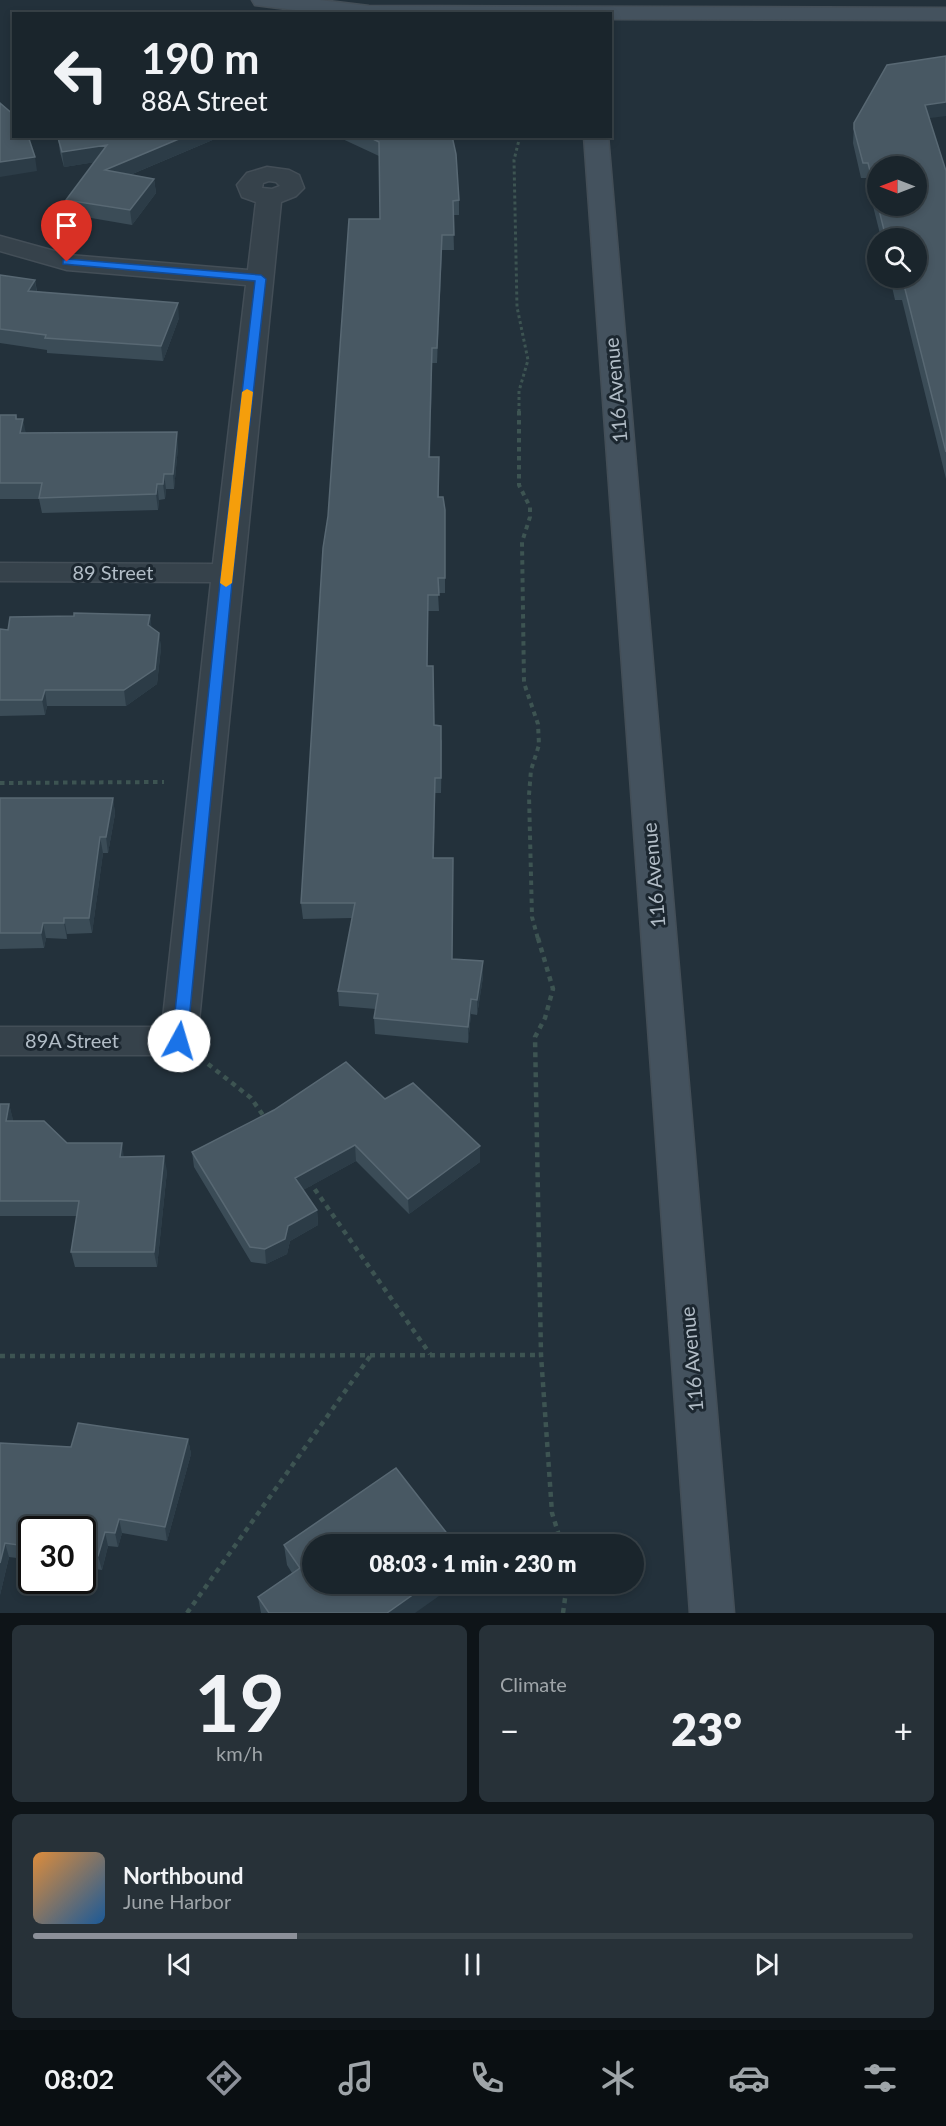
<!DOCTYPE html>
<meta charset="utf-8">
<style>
:root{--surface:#1a252c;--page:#273138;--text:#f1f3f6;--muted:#9fa5a9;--line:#384248;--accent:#8c9099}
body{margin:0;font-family:Lato,sans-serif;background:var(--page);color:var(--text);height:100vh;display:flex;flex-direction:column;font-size:22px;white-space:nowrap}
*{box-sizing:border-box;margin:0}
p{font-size:20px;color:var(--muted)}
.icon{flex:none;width:33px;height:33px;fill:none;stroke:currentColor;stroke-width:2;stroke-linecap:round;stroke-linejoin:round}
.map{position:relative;height:1613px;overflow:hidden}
.side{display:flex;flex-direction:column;gap:12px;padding:12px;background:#0e1418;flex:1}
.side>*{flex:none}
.top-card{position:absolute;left:12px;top:12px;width:600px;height:126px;border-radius:0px;box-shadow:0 3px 9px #0003,0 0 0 2px var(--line);background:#1a252c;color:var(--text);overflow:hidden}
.needle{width:39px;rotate:270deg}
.fabs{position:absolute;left:867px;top:156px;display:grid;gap:12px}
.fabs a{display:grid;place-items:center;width:60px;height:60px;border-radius:50%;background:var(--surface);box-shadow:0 3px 9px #0003,0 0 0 2px var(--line);font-size:30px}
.speed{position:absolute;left:18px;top:1516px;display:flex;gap:12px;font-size:30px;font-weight:700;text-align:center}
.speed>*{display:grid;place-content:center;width:78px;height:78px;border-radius:50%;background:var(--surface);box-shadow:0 3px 9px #0003,0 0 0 2px var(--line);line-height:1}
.speed .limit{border:3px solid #111;border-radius:9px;background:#fff;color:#111}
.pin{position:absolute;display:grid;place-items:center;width:51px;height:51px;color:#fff;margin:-62px -26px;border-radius:50% 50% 50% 0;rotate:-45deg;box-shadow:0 0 6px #0007}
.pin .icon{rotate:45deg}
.me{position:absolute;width:66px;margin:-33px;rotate:6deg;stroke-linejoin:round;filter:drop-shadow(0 0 4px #0008)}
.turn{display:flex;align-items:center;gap:21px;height:126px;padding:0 30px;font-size:27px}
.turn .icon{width:78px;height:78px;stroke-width:2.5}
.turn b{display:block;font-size:42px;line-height:51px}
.big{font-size:45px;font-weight:800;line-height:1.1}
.side .tile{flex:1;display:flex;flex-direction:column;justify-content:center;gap:9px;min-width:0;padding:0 21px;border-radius:9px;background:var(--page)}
.side .dial{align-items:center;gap:0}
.dial b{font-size:78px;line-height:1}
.song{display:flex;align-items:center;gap:18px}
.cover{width:72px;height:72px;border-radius:9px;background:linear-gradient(135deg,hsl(30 70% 55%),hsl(210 70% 35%))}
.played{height:6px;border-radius:3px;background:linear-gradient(90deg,var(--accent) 30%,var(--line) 30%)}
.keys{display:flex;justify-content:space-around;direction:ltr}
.heat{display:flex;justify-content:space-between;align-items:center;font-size:33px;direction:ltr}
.side .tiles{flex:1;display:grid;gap:12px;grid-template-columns:1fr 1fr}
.tile:last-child{grid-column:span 2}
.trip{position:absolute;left:302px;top:1534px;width:342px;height:60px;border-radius:30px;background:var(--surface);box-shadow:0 3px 9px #0003,0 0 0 2px var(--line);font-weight:800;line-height:60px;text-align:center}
.tabs{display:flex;height:96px;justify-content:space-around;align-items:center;background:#0a0f12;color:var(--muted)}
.tabs .icon{width:42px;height:42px}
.tabs .active{color:var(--accent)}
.tabs b{font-size:27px;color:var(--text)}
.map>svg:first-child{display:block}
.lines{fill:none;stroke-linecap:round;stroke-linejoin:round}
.street-casing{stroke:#434e57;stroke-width:3}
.secondary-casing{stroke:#434e57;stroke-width:3}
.path-far2{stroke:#3d5452;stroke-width:3;stroke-dasharray:3 3;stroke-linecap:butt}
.path-far1{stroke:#3d5452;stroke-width:4;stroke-dasharray:4.5 4.5;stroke-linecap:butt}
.path{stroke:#3d5452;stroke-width:4.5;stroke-dasharray:5 5;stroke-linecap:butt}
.street{fill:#36424b;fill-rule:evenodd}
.secondary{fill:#44525e;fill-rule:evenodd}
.wall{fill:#3b4c57;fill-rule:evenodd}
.shaded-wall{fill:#2c3c47}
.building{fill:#485863;stroke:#586873;stroke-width:1.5}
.route{fill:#1a73e8;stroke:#114b97;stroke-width:1.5}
.slow{fill:#f59e0b}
.labels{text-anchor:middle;stroke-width:6;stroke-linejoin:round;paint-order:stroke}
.street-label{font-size:20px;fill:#b2bdc7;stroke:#1c2730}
</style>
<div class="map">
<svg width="946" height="1613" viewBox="0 0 946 1613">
<rect width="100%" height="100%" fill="#23313b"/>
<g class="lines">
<defs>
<path id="street" d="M 267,167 L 289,170 L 299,175 L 304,188 L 296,196 L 281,202 L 197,1041 L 192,1051 L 179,1055 L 0,1055 L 0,1027 L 162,1027 L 211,582 L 0,581 L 0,563 L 213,564 L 246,285 L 67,270 L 0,251 L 0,236 L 69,255 L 248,270 L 256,202 L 242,197 L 237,185 L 247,173 ZM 269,181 L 276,182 L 280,186 L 272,189 L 262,188 L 263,183 Z"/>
<path id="secondary" d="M 252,0 L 320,0 L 369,6 L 946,8 L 946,20 L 610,19 L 610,14 L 326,14 L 263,6 L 255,5 Z
M 584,136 L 608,136 L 734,1613 L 690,1613 Z"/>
</defs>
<use href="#street" class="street-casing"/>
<use href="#secondary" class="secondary-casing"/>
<path class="path-far2" d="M 519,412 L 519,391 L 528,360 L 517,307 L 514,160 L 520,136"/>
<path class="path-far1" d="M 519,411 L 519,485 L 530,507 L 530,517 L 522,542 L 524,683 L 538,724 L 539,745 L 531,770 L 529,795 L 532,917 L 538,939
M 0,783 L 164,782"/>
<path class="path" d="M 538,938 L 553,989 L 545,1018 L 535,1037 L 541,1355 L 552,1513 L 562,1545
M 208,1064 L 251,1098 L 265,1118
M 309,1181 L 430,1354
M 0,1356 L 541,1355
M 187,1613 L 371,1355
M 563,1613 L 567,1584"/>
<use href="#street" class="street"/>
<use href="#secondary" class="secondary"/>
</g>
<path class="wall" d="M 929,118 L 946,171 L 946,479 L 902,300 L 895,300 L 890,278 L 916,278 L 916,238 L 881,238 L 866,178 L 861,178 L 853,143 L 854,123 ZM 878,166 L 916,206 L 878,206 Z
M 62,136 L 222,136 L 130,175 L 154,179 L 156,193 L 132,225 L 68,214 L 66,200 L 95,162 L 64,167 L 60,152 L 58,138 Z
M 336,136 L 452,136 L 459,200 L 459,215 L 453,215 L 454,250 L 442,250 L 437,363 L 432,363 L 430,457 L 439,457 L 439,497 L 445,510 L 445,593 L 438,593 L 439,611 L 428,611 L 427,666 L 434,725 L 442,741 L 441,793 L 435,793 L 434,858 L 452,959 L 483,977 L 477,1015 L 471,1014 L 468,1043 L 375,1034 L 374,1018 L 376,1009 L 339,1006 L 338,991 L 352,918 L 303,919 L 301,903 L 380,219 L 379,156 Z
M 0,275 L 35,280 L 37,291 L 179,318 L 163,361 L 47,353 L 47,350 L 0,343 Z
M 0,415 L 16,415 L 17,419 L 26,433 L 178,447 L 174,489 L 166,489 L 165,499 L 159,500 L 158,510 L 42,513 L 39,499 L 0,499 Z
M 150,615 L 151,627 L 159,633 L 161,648 L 157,684 L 126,706 L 47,706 L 45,715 L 0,716 L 0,629 L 8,630 Z
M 0,798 L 113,798 L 115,814 L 108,853 L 103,853 L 92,933 L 67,934 L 67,939 L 46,938 L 44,948 L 0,949 Z
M 385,1099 L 480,1162 L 409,1214 L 356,1161 L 303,1190 L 317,1210 L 318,1225 L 290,1241 L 287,1254 L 266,1264 L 251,1262 L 194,1167 L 192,1152 Z
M 0,1104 L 9,1104 L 13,1121 L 67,1143 L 124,1157 L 167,1171 L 157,1267 L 75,1267 L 71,1252 L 77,1216 L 0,1216 Z
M 188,1439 L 191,1454 L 167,1541 L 122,1533 L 118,1547 L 108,1546 L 102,1570 L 82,1567 L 82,1530 L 32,1530 L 32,1560 L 9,1557 L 0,1595 L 0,1443 L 71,1447 Z
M 284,1545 L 415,1613 L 261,1613 L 258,1597 L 292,1573 L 287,1565 Z"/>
<path class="shaded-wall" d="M 946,102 L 946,116 L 923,119 L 925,105 Z
M 186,136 L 222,136 L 106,185 L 105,170 Z
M 107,145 L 109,160 L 64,167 L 62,152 Z
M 35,157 L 37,171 L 0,177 L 0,162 Z
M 154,179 L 156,193 L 132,225 L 130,210 Z
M 442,235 L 442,250 L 437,363 L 437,348 Z
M 35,280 L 37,295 L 28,291 Z
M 178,303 L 179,318 L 163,361 L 161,346 Z
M 432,348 L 432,363 L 430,472 L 429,457 Z
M 23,419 L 26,434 L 20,433 Z
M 177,432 L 178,447 L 174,489 L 173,474 Z
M 164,474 L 166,489 L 165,499 L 163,484 Z
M 157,484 L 159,500 L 158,510 L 156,494 Z
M 150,615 L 152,630 L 148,625 Z
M 159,633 L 161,648 L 157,684 L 126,706 L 124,690 Z
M 45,690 L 47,706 L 45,715 L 42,700 Z
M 113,798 L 115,814 L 108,853 L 106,837 Z
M 100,837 L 103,853 L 92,933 L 89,918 Z
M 64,918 L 67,934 L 67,939 L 64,923 Z
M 43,923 L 46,938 L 44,948 L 41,933 Z
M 483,961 L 483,977 L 477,1015 L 477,1000 Z
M 471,999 L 471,1014 L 468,1043 L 468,1027 Z
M 9,1104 L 13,1119 L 10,1137 L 6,1121 Z
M 122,1143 L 124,1158 L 120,1157 Z
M 355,1145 L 356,1161 L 296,1194 L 295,1178 Z
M 480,1146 L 480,1162 L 409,1214 L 408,1199 Z
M 164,1156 L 167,1171 L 157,1267 L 154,1252 Z
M 317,1210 L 318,1225 L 290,1241 L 287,1254 L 266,1264 L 265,1249 L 288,1226 Z
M 188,1439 L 191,1454 L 167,1541 L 165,1527 Z
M 119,1519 L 122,1533 L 118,1547 L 115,1533 Z
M 105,1532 L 108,1546 L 102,1570 L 98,1556 Z
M 5,1543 L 9,1557 L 0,1595 L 0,1563 Z
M 428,1584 L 456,1584 L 415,1613 L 387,1613 Z"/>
<path class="building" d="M 946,56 L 946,102 L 925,105 L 946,171 L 946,452 L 904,285 L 897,285 L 896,278 L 916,278 L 916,238 L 886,238 L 878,206 L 916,206 L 916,166 L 878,166 L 878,202 L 868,163 L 863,163 L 854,129 L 854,123 L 887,65 Z
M 0,103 L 14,115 L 14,136 L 28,136 L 35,157 L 0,162 Z
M 62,136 L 186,136 L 105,170 L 154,179 L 130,210 L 66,200 L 107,145 L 62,152 L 58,138 Z
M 367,136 L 452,136 L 456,154 L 459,200 L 453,201 L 454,235 L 442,235 L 437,348 L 432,348 L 429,457 L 439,457 L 438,497 L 443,497 L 445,510 L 445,578 L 438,578 L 439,595 L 428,595 L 427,666 L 433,666 L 434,725 L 441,726 L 441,778 L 435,778 L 433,858 L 453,858 L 452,959 L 483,961 L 477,1000 L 471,999 L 468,1027 L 374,1018 L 378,994 L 338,991 L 355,903 L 301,903 L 323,548 L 328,516 L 349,219 L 380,219 L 379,142 Z
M 0,275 L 35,280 L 28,291 L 178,303 L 161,346 L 45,338 L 46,335 L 0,329 Z
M 0,415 L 16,415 L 16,419 L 23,419 L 20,433 L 177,432 L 173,474 L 164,474 L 163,484 L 157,484 L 156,494 L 39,498 L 42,483 L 0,483 Z
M 74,613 L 150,615 L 148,625 L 159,633 L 155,669 L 124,690 L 45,690 L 42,700 L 0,700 L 0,629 L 8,630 L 10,617 L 74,616 Z
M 0,798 L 113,798 L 106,837 L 100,837 L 89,918 L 64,918 L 64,923 L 43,923 L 41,933 L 0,933 Z
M 346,1062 L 385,1099 L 413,1083 L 480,1146 L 408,1199 L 355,1145 L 295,1178 L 317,1210 L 288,1226 L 285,1239 L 265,1249 L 250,1247 L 192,1152 L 274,1110 Z
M 0,1104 L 9,1104 L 6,1121 L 44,1121 L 67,1143 L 122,1143 L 120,1157 L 164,1156 L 154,1252 L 71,1252 L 79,1201 L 0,1201 Z
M 78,1423 L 188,1439 L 165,1527 L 119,1519 L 115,1533 L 105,1532 L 98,1556 L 82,1554 L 82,1530 L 32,1530 L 32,1547 L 5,1543 L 0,1563 L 0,1443 L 71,1447 Z
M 396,1468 L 456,1545 L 312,1545 L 312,1584 L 428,1584 L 387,1613 L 269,1613 L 258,1597 L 300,1568 L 284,1545 Z"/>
<path class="route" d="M 67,259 L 261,275 L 266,279 L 233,573 L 187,1041 L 179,1047 L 172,1041 L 221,573 L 255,281 L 63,264 L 63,260 Z"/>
<path class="slow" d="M 247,389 L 253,392 L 232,583 L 226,587 L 220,583 L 242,392 Z"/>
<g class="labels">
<g class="street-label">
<text transform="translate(616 390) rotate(-95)" y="7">116 Avenue</text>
<text x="113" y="580">89 Street</text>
<text transform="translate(654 875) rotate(-95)" y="7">116 Avenue</text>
<text x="72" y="1048">89A Street</text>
<text transform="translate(692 1359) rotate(-95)" y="7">116 Avenue</text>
</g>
</g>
</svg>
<div class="fabs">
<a><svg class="needle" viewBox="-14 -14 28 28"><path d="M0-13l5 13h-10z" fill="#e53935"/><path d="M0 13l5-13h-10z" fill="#9fa5a9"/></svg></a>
<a><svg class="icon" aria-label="search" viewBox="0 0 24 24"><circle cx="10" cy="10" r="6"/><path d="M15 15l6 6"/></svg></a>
</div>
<div class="speed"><div class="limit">30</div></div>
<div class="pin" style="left:67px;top:262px;background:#d93025"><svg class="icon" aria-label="arrive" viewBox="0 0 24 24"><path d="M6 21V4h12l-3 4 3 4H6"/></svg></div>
<svg class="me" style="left:179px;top:1041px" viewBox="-20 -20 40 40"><circle r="19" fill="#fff"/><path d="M0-13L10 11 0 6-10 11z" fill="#1a73e8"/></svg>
<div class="trip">08:03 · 1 min · 230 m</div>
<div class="top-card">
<div class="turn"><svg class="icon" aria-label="left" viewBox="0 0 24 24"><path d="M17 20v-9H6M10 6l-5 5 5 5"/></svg><div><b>190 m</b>88A Street</div></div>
</div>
</div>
<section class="side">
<div class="tiles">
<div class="tile dial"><b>19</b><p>km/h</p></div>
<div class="tile"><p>Climate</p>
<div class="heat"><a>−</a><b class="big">23°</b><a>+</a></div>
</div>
<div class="tile">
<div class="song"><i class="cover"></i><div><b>Northbound</b><p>June Harbor</p></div></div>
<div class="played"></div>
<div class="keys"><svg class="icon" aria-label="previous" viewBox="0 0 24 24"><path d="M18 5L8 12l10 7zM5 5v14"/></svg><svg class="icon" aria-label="pause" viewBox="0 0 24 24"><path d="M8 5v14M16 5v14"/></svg><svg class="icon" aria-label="next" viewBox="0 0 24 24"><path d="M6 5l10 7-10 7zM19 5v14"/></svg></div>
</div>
</div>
</section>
<nav class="tabs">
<b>08:02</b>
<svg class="icon active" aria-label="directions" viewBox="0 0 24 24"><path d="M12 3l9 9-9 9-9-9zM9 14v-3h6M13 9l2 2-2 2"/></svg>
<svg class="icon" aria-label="music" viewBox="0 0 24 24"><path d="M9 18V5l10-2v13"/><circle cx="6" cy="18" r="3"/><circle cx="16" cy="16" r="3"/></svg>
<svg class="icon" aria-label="phone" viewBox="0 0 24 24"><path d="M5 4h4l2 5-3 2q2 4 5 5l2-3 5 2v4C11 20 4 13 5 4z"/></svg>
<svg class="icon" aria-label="climate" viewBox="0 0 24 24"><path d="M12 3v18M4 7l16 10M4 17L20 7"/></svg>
<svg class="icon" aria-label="car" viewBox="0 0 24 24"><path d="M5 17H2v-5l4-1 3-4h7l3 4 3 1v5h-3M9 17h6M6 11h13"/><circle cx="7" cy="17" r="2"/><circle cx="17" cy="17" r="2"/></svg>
<svg class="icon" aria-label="filters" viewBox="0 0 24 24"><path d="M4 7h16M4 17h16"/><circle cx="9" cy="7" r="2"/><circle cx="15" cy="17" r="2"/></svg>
</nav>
